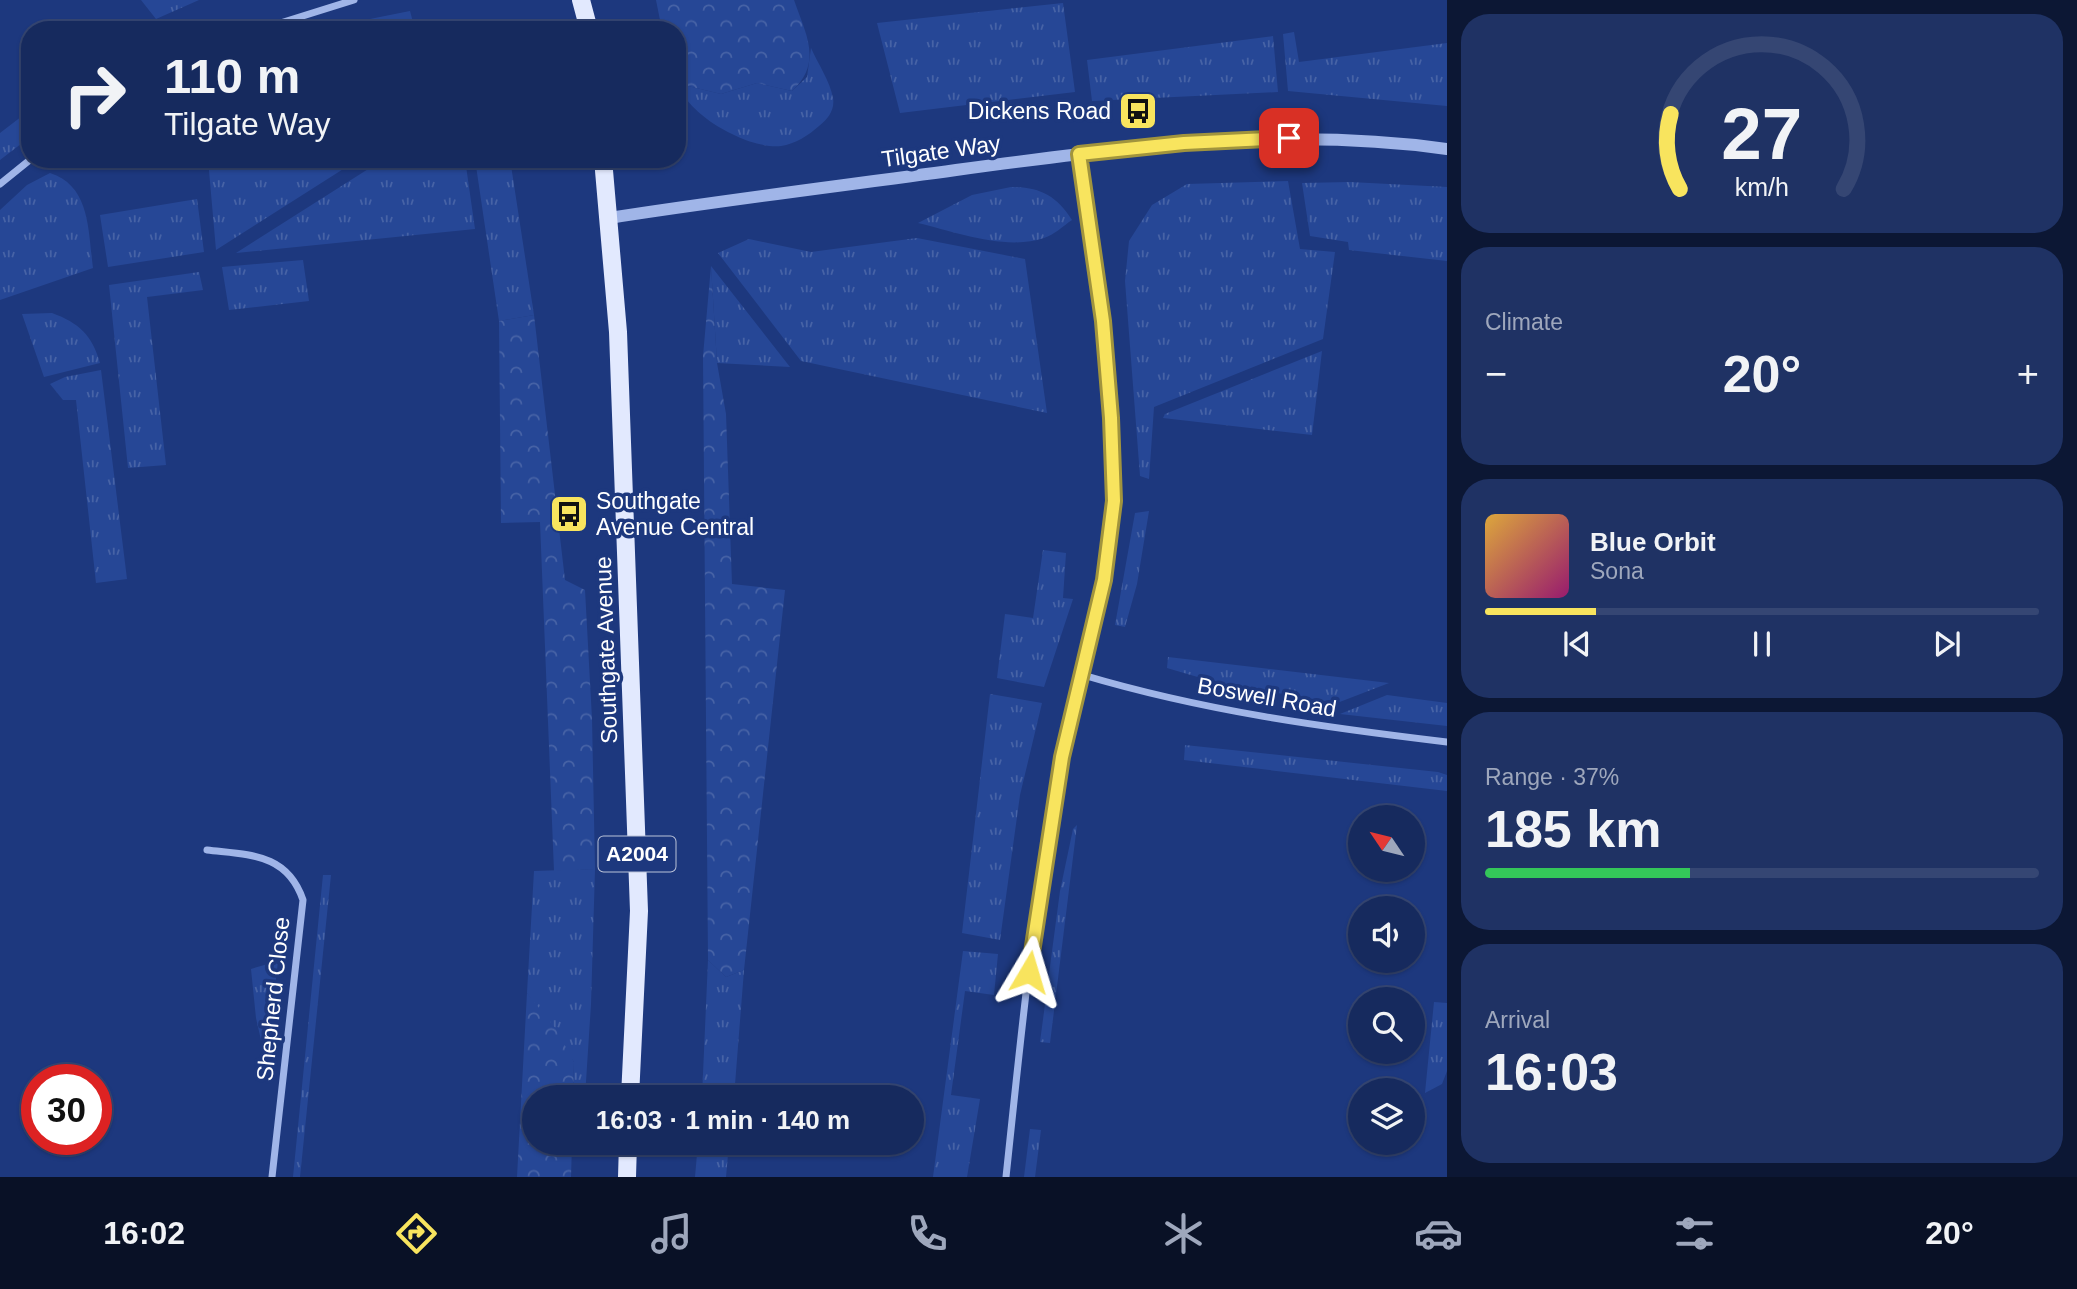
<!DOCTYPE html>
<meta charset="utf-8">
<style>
:root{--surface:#162a5e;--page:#1f3264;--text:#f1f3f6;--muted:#9ea7bc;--line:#354673;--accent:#f8e45e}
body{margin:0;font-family:Helvetica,sans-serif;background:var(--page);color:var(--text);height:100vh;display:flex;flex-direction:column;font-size:26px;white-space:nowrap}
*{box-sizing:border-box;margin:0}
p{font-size:23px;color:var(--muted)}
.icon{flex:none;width:38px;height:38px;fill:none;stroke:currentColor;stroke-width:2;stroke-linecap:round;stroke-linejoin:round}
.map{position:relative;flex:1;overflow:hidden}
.details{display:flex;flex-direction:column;gap:14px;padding:14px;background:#0c1734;width:630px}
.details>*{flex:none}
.banner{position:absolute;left:21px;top:21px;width:665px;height:147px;border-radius:28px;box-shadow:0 2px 5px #0004,0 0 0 2px var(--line);background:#162a5e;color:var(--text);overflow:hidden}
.needle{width:46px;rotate:305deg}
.buttons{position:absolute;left:1348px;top:805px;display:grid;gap:14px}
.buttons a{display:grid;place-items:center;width:77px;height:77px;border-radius:50%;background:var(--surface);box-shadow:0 2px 5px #0004,0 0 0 2px var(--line);font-size:35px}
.speed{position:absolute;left:21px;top:1064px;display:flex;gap:14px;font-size:35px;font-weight:700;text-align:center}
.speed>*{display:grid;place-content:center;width:91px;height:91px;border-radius:50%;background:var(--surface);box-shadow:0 2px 5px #0004,0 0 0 2px var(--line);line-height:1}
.speed .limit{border:10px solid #d22;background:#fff;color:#111}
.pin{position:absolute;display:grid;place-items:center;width:60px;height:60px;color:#fff;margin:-30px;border-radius:14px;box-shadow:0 4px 10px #0006}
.me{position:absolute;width:77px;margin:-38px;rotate:7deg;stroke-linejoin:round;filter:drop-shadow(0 0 5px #0008)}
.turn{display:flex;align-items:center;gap:24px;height:147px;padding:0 28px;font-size:32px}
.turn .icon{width:91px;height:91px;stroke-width:2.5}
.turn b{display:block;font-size:49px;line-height:60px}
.big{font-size:52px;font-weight:600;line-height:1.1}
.details .tile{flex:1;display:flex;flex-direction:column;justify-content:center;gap:10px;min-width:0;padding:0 24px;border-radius:28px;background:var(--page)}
.details .dial{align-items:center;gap:0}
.dial svg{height:182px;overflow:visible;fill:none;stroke:var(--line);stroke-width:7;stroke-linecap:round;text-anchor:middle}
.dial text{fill:var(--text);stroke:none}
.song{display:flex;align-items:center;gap:21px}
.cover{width:84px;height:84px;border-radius:10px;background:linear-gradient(135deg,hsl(40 70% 55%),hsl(320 70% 35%))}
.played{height:7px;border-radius:4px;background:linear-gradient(90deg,var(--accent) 20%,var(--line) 20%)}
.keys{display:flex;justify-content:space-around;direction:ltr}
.heat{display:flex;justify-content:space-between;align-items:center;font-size:38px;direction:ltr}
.charge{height:10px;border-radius:5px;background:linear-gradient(90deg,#34c759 37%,var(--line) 0)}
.trip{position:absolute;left:522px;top:1085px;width:402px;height:70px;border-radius:35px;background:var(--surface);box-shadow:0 2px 5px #0004,0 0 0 2px var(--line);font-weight:600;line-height:70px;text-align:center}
.dock{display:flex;height:112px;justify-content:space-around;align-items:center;background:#091126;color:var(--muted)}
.dock .icon{width:49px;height:49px}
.dock .selected{color:var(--accent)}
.dock b{font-size:32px;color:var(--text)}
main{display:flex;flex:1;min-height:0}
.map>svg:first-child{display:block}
.grass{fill:url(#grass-tufts)}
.forest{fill:url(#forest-crowns)}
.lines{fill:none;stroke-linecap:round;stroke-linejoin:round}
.minor{stroke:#a0b5e8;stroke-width:7}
.tertiary{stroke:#a0b5e8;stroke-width:12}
.primary{stroke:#e2e9fe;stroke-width:18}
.route-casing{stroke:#a1943d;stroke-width:18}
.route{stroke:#f8e45e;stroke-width:12}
.labels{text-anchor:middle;stroke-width:7;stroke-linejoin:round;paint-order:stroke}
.shield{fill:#1d387e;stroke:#bbc3d8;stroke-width:2}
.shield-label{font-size:21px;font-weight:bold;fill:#fff}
.poi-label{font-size:23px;fill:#fff;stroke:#1d387e;text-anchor:end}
.street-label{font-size:23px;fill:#fff;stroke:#1d387e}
</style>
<main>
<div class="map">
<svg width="1447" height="1177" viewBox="0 0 1447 1177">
<defs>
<pattern id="grass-tufts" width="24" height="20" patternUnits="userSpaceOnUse" patternTransform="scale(1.75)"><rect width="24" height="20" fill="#264796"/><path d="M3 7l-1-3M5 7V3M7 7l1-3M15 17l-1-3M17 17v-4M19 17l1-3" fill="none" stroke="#4763a6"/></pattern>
<pattern id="forest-crowns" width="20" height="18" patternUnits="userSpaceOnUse" patternTransform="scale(1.75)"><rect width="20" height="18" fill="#264796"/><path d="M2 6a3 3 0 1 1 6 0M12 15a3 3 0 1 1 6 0" fill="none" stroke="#4763a6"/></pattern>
</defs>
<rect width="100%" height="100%" fill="#1d387e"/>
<path class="grass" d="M 141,0 L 199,0 L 156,19 Z
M 1063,3 L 1075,92 L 900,113 L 877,23 Z
M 410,11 L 415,30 L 317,30 L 320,29 Z
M 1294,32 L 1299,62 L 1447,43 L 1447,106 L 1288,91 L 1283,34 Z
M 1273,36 L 1278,92 L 1092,101 L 1087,60 Z
M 811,48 C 818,64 830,81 833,98 C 835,110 828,119 819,126 C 809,135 795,144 781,146 C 748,150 677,111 677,75 L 688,86 L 721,94 L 757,83 L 792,91 L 807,77 Z
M 30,110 L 30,137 L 0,160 L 0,133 Z
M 208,159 L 359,159 L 216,250 Z
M 384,159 L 465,159 L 475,229 L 236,253 Z
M 475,159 L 510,159 L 534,315 L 499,321 Z
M 50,173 C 91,186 88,232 93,268 L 0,300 L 0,210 L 27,185 Z
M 1288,181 L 1300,249 L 1335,252 L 1323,339 L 1154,407 L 1149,479 L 1140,476 L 1125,281 L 1129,241 L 1152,205 L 1187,184 Z
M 1350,182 L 1447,187 L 1447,261 L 1349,250 L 1348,242 L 1310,236 L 1302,183 Z
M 1011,187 C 1039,187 1056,195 1072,220 C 1063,226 1054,235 1044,238 C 1006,251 956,232 918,223 L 972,195 Z
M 197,199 L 204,252 L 108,267 L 100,215 Z
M 917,238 L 1025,259 L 1047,413 L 801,361 L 718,253 L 749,239 L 811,252 Z
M 303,260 L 309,301 L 229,310 L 222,267 Z
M 711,266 L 790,367 L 717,363 Z
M 199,272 L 203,290 L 147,297 L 166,465 L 128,468 L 109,285 Z
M 52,313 C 79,323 92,335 100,363 L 44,377 L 22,314 Z
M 1322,351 L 1312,435 L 1163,418 L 1165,414 Z
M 101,370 L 127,579 L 96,583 L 76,400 L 63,400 L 50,384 L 65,377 Z
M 1149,511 L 1137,584 L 1125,627 L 1115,625 L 1135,513 Z
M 1043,550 L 1066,553 L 1063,598 L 1073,599 L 1044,687 L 997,678 L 1005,614 L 1033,618 Z
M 1168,657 L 1389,683 L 1337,703 L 1218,683 L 1167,668 Z
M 990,694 L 1042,703 L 1020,795 L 1000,940 L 962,933 Z
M 1387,695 L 1447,703 L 1447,726 L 1340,714 Z
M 1185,745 L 1438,772 L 1447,775 L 1447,791 L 1184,760 Z
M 1077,825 L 1050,1043 L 1040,1042 L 1060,891 L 1073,829 Z
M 595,869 L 591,1004 L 585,1097 L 573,1097 L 574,1062 L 527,993 L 534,871 Z
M 323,875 L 331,875 L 300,1177 L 293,1177 Z
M 963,951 L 998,954 L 994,995 L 965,991 L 951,1095 L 980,1099 L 967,1177 L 933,1177 Z
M 708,960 L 726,977 L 744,970 L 734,1097 L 702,1097 Z
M 278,961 L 269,1042 L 261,1040 L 256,1018 L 251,969 Z
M 1434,1002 L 1447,1003 L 1447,1071 L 1442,1084 L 1425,1093 Z
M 1030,1129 L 1041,1130 L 1035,1177 L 1024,1177 Z
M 698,1143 L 729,1143 L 726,1177 L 695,1177 Z"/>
<path class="forest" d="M 656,0 L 794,0 C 806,35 823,62 792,91 L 757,83 L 721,94 L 688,86 L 677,75 L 677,30 L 662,30 Z
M 711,266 L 717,363 L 726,414 L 732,584 L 785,590 L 744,970 L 726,977 L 708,960 L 703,356 Z
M 534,315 L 565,580 L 585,590 L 592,719 L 595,869 L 554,871 L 540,522 L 501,523 L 499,321 Z
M 527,993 L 556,1029 L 574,1062 L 573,1097 L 534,1097 L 534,1143 L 572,1143 L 571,1177 L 517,1177 Z"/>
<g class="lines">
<path class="minor" d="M 258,30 L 354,0
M 0,184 L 31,159
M 1083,675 C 1204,711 1322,727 1447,742
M 207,850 C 249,855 287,853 303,900 L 272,1177
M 1006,1177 C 1021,1037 1034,896 1062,758 C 1079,673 1111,588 1114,500 C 1117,384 1095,268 1079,154"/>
<path class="tertiary" d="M 609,218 C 724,200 840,186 956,170 C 1119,148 1283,126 1447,149"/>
<path class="primary" d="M 581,0 L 589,30
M 603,159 L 618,332 L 639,911 L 630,1097
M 627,1177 L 628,1143"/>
</g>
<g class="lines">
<defs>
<path id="route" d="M 1029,972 L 1062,757 L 1104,580 L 1114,501 L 1111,418 L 1103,321 L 1079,154 L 1184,143 L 1289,138"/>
</defs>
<use href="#route" class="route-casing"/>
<use href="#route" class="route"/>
</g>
<defs>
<symbol id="bus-square" viewBox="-11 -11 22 22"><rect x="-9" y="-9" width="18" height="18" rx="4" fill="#f8e45e" stroke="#1d387e"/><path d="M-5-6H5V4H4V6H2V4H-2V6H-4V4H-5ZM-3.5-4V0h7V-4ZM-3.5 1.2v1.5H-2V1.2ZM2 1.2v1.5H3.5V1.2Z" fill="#111"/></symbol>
</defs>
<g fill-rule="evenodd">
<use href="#bus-square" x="1116" y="89" width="44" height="44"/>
<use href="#bus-square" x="547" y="492" width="44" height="44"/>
</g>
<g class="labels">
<rect class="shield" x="598.5" y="836.5" width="77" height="35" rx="5"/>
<g class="shield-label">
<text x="637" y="861">A2004</text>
</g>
<g class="poi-label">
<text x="1111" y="119">Dickens Road</text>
<text x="596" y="509" text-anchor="start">Southgate<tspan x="596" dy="26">Avenue Central</tspan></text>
</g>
<g class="street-label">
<text transform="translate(941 151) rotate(-8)" y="8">Tilgate Way</text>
<text transform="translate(606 650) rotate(-92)" y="8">Southgate Avenue</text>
<text transform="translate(1267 697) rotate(10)" y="8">Boswell Road</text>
<text transform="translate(273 999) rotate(-84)" y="8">Shepherd Close</text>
</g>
</g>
</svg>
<div class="buttons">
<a><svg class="needle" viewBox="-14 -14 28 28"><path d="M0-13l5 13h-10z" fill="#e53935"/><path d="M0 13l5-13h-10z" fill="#9ea7bc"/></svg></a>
<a><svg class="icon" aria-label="sound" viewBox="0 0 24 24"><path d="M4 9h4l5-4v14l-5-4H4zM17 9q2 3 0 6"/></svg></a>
<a><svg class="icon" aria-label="search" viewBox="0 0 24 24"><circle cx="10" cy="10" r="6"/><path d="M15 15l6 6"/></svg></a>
<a><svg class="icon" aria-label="layers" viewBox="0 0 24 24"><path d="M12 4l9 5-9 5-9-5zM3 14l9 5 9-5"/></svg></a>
</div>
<div class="speed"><div class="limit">30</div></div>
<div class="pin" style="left:1289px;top:138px;background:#d93025"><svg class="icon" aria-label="arrive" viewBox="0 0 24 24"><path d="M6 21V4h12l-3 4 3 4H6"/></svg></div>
<svg class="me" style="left:1029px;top:972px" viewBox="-20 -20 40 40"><path d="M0-17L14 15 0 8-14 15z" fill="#f8e45e" stroke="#fff" stroke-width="4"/></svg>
<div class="trip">16:03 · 1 min · 140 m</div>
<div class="banner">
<div class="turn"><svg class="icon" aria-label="right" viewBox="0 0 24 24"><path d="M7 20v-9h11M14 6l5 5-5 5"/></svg><div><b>110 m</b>Tilgate Way</div></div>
</div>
</div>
<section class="details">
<div class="tile dial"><svg viewBox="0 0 100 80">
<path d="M14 69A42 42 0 1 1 86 69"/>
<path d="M14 69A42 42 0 0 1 10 36" stroke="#f8e45e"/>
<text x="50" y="56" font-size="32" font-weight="700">27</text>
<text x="50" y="72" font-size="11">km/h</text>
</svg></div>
<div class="tile"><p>Climate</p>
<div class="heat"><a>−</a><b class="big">20°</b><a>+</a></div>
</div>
<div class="tile">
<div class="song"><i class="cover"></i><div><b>Blue Orbit</b><p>Sona</p></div></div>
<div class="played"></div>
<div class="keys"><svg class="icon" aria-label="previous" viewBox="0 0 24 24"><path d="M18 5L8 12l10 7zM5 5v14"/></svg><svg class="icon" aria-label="pause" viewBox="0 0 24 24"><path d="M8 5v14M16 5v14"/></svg><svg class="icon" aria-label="next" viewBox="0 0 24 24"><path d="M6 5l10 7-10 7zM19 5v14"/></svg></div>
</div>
<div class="tile"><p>Range · 37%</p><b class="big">185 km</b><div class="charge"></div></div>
<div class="tile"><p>Arrival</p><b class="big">16:03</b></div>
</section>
</main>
<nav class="dock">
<b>16:02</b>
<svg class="icon selected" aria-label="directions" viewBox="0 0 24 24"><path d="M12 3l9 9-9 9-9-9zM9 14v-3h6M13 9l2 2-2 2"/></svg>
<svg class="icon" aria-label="music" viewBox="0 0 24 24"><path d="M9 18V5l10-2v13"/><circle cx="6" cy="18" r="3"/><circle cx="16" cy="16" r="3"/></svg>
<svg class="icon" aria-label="phone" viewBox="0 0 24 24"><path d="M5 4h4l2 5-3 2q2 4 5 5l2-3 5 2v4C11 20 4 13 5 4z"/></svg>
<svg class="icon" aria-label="climate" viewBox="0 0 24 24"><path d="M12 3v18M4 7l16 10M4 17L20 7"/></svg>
<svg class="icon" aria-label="car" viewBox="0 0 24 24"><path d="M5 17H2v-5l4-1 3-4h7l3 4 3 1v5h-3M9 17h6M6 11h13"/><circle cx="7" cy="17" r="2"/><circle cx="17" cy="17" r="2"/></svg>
<svg class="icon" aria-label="filters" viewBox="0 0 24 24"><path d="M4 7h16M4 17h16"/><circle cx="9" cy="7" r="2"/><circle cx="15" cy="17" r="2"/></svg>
<b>20°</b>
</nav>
